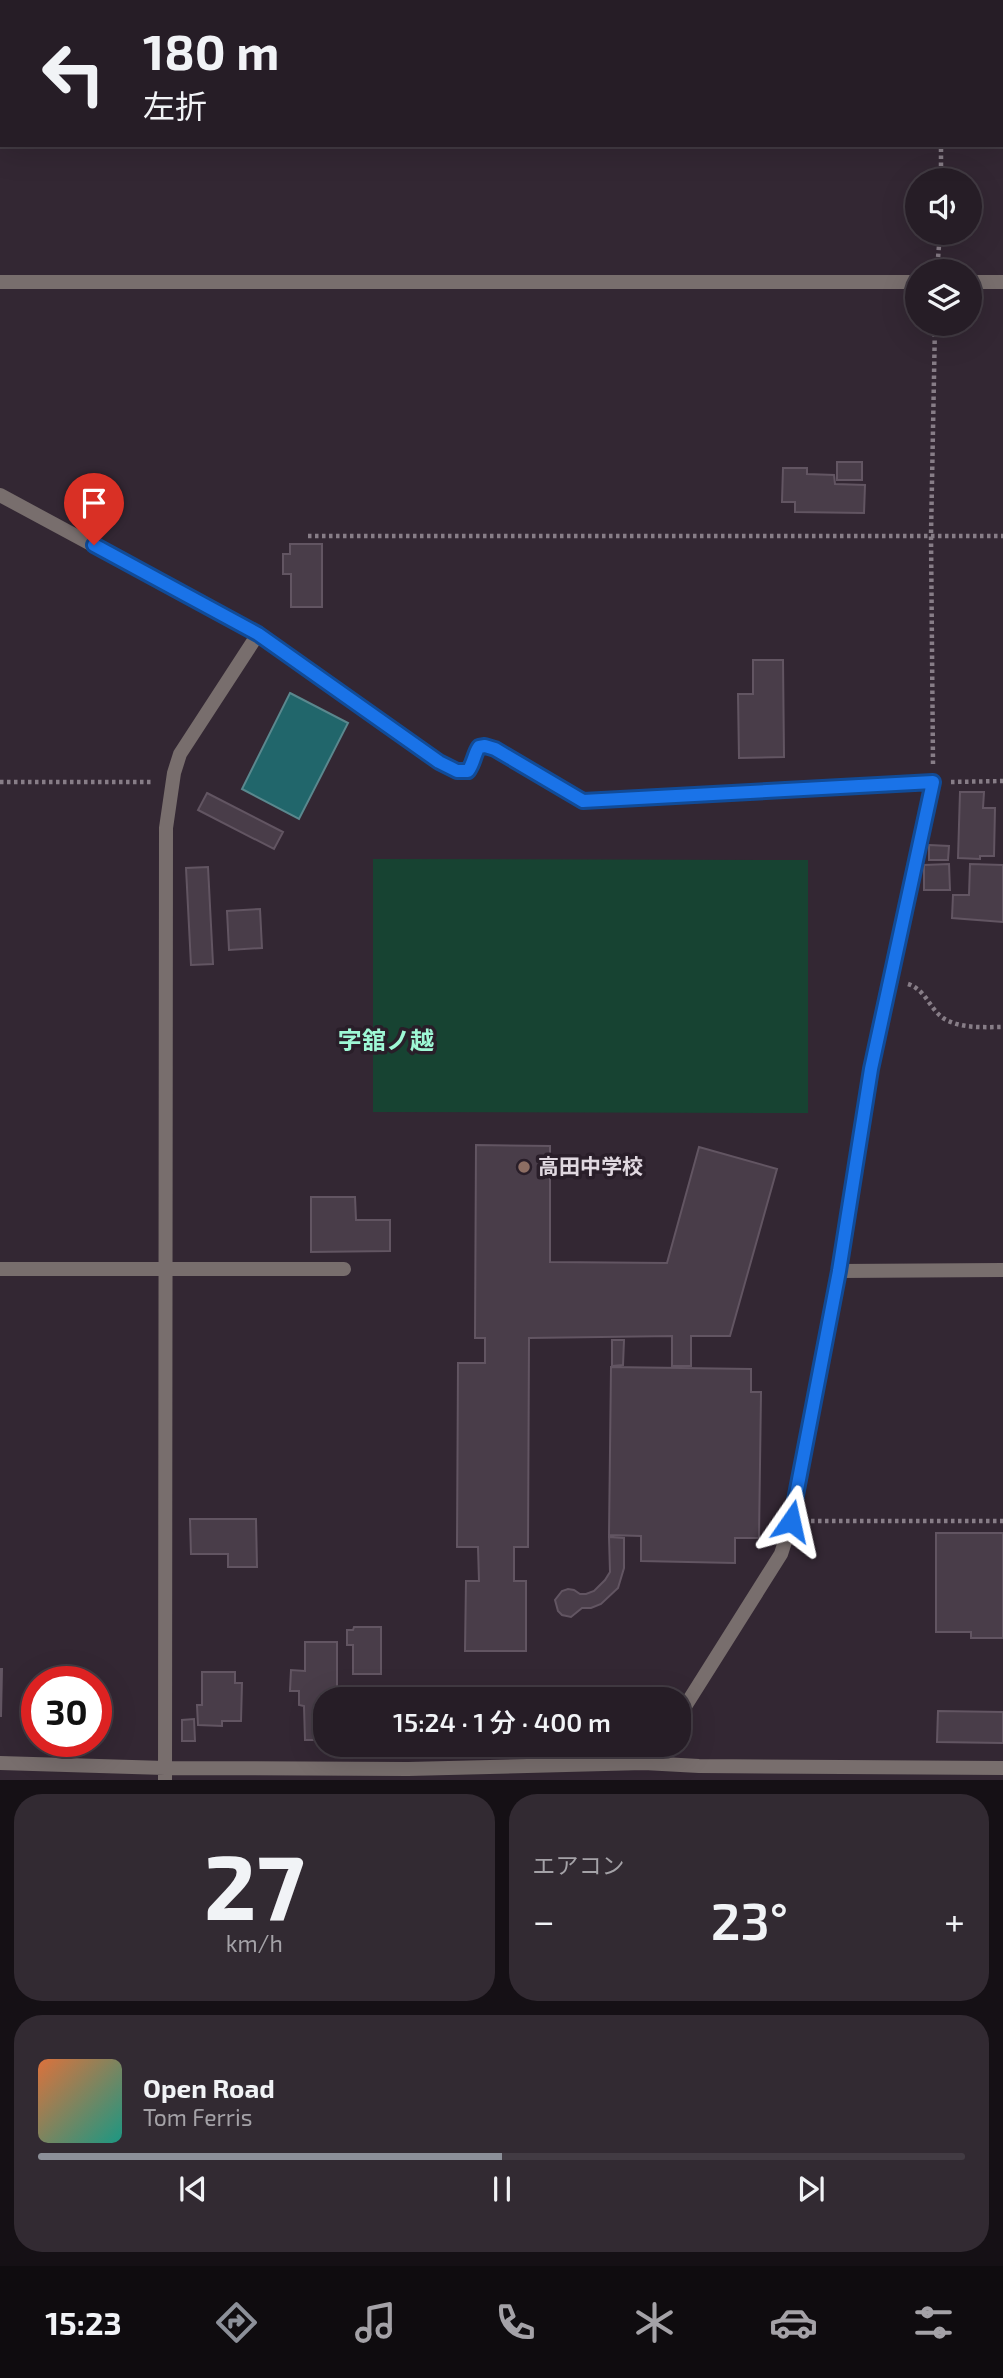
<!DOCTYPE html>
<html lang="ja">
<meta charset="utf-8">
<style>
:root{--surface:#261d26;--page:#322a32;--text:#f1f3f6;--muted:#a4a2a7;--line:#423b43;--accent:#8c9099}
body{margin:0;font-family:"Exo 2","Noto Sans JP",sans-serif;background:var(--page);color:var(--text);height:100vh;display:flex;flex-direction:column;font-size:26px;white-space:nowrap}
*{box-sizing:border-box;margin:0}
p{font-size:23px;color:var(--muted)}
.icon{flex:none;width:38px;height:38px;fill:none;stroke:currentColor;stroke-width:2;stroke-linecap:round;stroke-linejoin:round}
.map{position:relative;height:1780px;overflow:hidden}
.details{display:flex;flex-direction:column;gap:14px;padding:14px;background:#151015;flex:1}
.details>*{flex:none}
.guide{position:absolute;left:0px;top:0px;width:1004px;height:147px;box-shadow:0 7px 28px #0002,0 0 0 2px var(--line);background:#261d26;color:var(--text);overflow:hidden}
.controls{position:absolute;left:905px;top:168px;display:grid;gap:14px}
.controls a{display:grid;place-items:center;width:77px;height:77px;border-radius:50%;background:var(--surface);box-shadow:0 7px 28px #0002,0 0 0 2px var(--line);font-size:35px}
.speed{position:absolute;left:21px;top:1666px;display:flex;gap:14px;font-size:35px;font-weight:700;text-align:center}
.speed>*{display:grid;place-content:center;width:91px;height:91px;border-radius:50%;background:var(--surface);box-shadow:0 7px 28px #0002,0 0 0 2px var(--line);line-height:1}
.speed .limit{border:10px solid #d22;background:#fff;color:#111}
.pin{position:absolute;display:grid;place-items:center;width:60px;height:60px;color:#fff;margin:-72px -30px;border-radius:50% 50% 50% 0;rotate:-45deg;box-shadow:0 0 7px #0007}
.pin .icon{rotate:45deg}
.me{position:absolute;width:77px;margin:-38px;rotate:11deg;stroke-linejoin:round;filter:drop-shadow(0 0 5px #0008)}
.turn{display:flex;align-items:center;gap:24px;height:147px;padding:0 28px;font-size:32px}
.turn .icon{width:91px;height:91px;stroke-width:2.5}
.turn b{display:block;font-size:49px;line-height:60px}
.big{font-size:52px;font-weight:600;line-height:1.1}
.details .card{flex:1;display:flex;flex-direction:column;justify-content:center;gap:10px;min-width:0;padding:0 24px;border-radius:28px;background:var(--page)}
.details .dial{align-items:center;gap:0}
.dial b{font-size:91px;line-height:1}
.song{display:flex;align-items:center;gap:21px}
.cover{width:84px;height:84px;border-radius:10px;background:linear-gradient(135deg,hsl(20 70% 55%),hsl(170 70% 35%))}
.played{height:7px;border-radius:4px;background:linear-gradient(90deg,var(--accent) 50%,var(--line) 50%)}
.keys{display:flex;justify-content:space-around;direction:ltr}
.heat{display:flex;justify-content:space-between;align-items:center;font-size:38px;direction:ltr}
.details .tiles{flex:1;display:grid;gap:14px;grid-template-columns:1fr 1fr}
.card:last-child{grid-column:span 2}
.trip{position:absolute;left:313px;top:1687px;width:378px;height:70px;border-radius:28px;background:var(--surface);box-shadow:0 7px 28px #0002,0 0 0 2px var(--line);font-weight:600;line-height:70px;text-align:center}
.tab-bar{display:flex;height:112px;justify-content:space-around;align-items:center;background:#0f0c0f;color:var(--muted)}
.tab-bar .icon{width:49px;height:49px}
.tab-bar .selected{color:var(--accent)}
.tab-bar b{font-size:32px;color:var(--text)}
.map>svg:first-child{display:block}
.green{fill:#174332}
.water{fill:#21666b;stroke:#5a888e;stroke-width:2}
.building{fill:#493d49;stroke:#625562;stroke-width:2}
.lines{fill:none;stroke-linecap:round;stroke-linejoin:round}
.path{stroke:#877d87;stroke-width:4.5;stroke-dasharray:3.5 3.5;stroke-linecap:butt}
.street{stroke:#786e6d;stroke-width:14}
.route-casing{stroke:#114b97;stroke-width:18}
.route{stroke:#1a73e8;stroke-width:12}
.education-dot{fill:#8d6e63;stroke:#291e29;stroke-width:2.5}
.labels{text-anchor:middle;stroke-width:7;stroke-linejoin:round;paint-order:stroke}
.poi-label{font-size:21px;font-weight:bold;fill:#e0d8e0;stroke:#291e29;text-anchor:start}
.quarter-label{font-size:24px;font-weight:bold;fill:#9ef8d5;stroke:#291e29}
</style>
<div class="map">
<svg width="1003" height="1780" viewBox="0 0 1003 1780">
<rect width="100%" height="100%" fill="#332733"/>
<path class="green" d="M 373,859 L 808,860 L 808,1113 L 373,1112 Z"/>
<path class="water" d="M 290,693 L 348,723 L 299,819 L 242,789 Z"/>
<path class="building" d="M 837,462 L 862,462 L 862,480 L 837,480 Z
M 783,468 L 807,468 L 807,474 L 834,475 L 835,484 L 865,485 L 864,513 L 795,512 L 795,502 L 782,502 Z
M 290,544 L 322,544 L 322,607 L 291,607 L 291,574 L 283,574 L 283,554 L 290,554 Z
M 753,660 L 783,660 L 784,757 L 739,758 L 738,694 L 753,694 Z
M 960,792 L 984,792 L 983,808 L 995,808 L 994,856 L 980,856 L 980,859 L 958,858 Z
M 207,793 L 283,832 L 274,849 L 198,810 Z
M 929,845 L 949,846 L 948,860 L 929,860 Z
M 949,864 L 950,890 L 924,890 L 924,865 Z
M 970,864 L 1003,865 L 1003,922 L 952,918 L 953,895 L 969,895 Z
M 208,867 L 213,964 L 191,965 L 186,868 Z
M 260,909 L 262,948 L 229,950 L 227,911 Z
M 476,1145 L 550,1146 L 550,1262 L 667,1263 L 699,1147 L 777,1169 L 730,1336 L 691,1336 L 691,1366 L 672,1366 L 672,1336 L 529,1338 L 528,1547 L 514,1547 L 514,1581 L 526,1581 L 526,1651 L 465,1651 L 466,1581 L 479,1581 L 478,1547 L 457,1547 L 458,1363 L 485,1363 L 485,1338 L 475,1338 Z
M 311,1197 L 355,1197 L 356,1220 L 390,1220 L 390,1251 L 311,1252 Z
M 612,1340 L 624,1340 L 623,1365 L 612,1366 Z
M 611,1367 L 751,1369 L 751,1392 L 761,1392 L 759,1538 L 735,1538 L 735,1563 L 641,1561 L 641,1536 L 609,1535 Z
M 190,1519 L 256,1519 L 257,1567 L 228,1567 L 228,1554 L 191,1554 Z
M 936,1533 L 1003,1533 L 1003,1638 L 971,1638 L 971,1632 L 936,1632 Z
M 609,1537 L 624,1538 L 624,1568 L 618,1588 L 601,1604 L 591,1608 L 582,1608 L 571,1617 L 562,1615 L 558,1611 L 555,1600 L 562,1591 L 568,1589 L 574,1590 L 580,1594 L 586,1594 L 594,1591 L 605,1580 L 610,1572 Z
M 354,1627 L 381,1627 L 381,1674 L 353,1674 L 353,1645 L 347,1645 L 347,1630 L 353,1630 Z
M 305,1642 L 337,1642 L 337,1699 L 326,1699 L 326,1740 L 305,1740 L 304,1706 L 299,1705 L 299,1691 L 290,1691 L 291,1670 L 305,1671 Z
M 0,1669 L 2,1669 L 1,1716 L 0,1716 Z
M 202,1672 L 235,1672 L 235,1683 L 242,1683 L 241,1721 L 222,1721 L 222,1726 L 198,1725 L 197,1705 L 202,1705 Z
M 938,1711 L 1003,1712 L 1003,1743 L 937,1742 Z
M 194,1719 L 195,1741 L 182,1741 L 182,1720 Z"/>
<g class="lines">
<path class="path" d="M 943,2 L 943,0
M 941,180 L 941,145
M 937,271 L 940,233
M 308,536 L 1003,536
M 933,764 L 931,535 L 935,324
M 0,782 L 153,782
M 951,782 L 1003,781
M 908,984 C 926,990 929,1008 943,1018 C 960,1029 984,1027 1003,1027
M 811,1521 L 1003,1521"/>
<path class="street" d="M 13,2 L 14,0
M 0,29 L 2,25
M 0,282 L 917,282
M 970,282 L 1003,282
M 0,495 L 258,634 L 439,762 L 457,771 L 468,770 L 473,765 L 479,747 L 485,746 L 495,749 L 583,801 L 933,782 L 871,1068 L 839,1271 L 790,1526 L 781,1554 L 679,1716
M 0,1269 L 344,1269
M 839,1271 L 1003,1270
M 0,1763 L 165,1768 L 408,1769 L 644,1763 L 699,1766 L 1003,1768
M 649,1763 L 661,1745
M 165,1780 L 166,828 L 174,773 L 180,754 L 258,634"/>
</g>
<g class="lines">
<defs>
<path id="route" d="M 94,545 L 258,634 L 439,762 L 457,771 L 468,771 C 474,763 474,754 479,747 L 485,746 L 495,749 L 583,801 L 933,782 L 871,1069 L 839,1271 L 791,1521"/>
</defs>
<use href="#route" class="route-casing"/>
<use href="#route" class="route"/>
</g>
<circle class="education-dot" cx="524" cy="1167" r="7"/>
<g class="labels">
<g class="poi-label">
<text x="538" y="1174">高田中学校</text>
</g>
<g class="quarter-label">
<text x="386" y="1049">字舘ノ越</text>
</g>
</g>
</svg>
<div class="controls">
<a><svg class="icon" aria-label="sound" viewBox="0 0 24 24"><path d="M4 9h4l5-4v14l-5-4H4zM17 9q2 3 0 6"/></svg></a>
<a><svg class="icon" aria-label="layers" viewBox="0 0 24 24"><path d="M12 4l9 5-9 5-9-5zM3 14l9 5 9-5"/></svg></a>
</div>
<div class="speed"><div class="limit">30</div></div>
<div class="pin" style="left:94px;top:545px;background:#d93025"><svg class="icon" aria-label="arrive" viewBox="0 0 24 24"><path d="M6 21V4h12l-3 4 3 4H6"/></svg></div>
<svg class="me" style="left:791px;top:1521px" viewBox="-20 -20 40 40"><path d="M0-17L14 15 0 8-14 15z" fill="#1a73e8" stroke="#fff" stroke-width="4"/></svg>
<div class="trip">15:24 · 1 分 · 400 m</div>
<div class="guide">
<div class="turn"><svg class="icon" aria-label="left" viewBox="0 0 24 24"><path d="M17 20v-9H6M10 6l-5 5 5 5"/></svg><div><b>180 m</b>左折</div></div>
</div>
</div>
<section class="details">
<div class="tiles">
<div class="card dial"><b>27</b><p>km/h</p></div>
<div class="card"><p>エアコン</p>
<div class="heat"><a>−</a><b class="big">23°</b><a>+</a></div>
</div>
<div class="card">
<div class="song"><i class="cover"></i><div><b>Open Road</b><p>Tom Ferris</p></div></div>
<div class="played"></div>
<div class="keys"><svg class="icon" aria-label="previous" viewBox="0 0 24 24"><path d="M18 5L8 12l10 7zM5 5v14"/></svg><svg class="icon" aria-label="pause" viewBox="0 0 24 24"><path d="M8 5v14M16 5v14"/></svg><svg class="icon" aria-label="next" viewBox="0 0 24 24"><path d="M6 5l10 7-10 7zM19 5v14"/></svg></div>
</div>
</div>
</section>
<nav class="tab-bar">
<b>15:23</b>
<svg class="icon selected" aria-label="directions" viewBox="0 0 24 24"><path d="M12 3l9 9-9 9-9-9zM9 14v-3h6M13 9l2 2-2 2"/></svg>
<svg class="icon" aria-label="music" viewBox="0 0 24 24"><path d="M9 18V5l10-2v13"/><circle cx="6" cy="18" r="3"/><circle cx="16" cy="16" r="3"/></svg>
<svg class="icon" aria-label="phone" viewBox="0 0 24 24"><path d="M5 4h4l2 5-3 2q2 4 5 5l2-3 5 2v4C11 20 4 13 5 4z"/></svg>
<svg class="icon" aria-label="climate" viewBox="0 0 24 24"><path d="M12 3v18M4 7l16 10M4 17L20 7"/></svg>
<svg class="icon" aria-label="car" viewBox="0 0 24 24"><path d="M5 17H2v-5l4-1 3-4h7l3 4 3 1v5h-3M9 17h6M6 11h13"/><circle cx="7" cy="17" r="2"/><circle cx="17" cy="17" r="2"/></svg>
<svg class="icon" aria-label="filters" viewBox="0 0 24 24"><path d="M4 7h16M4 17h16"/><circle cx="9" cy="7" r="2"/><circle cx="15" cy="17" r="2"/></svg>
</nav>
